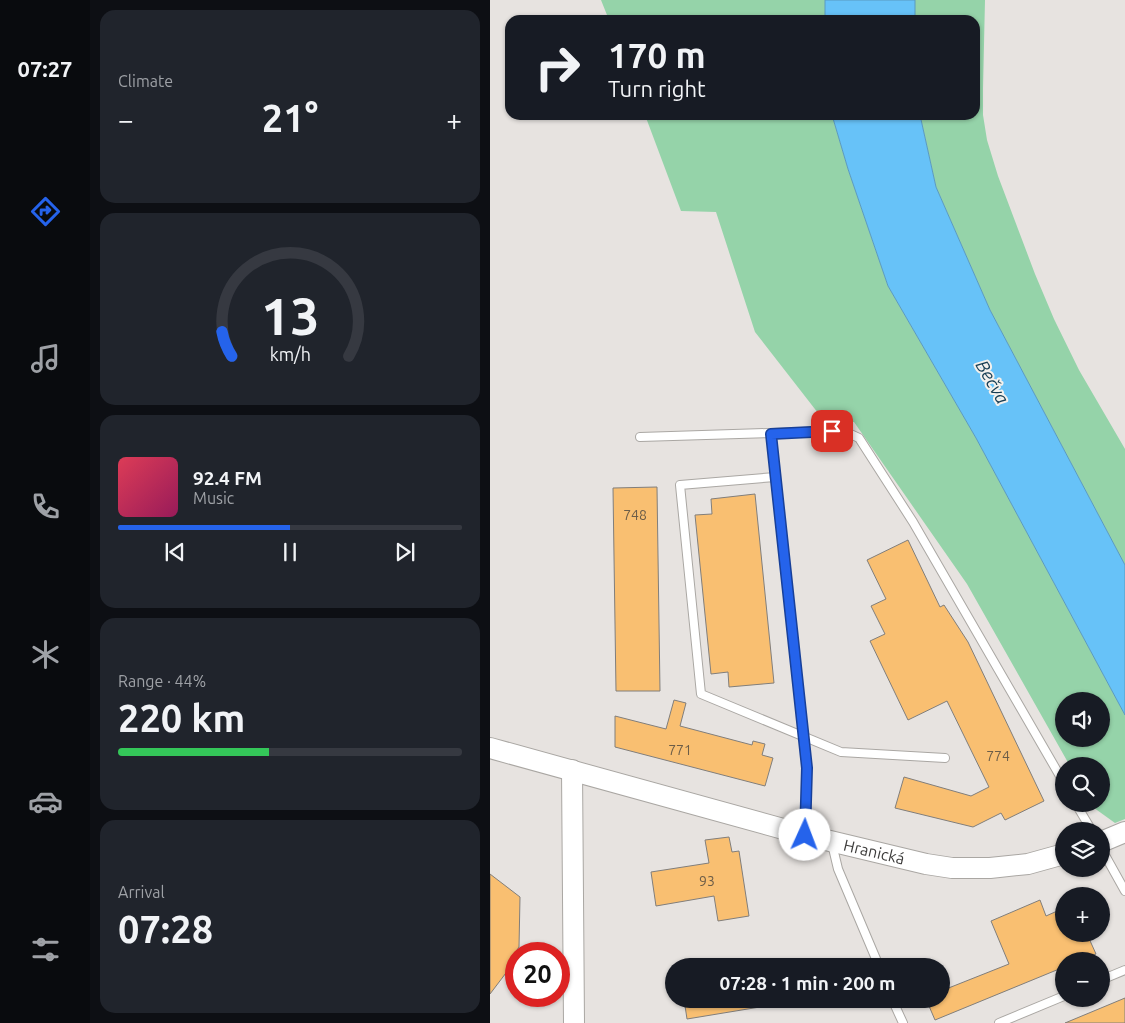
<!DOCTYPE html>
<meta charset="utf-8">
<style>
:root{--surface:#171b24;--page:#20242c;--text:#f1f3f6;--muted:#9ea1a6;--line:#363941;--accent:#2563eb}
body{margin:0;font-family:Ubuntu,sans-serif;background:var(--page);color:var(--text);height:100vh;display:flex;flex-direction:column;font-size:19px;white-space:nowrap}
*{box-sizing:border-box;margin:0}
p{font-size:16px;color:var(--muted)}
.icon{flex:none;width:28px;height:28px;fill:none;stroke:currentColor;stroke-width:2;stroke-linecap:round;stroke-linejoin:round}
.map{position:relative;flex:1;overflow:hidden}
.sheet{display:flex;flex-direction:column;gap:10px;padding:10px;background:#0d0f14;width:400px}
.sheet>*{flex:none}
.guide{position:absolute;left:15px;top:15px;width:475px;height:105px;border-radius:15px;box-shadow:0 1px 4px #0004;background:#171b24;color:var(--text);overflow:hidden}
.controls{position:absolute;left:565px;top:692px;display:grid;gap:10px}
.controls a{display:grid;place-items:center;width:55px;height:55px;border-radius:50%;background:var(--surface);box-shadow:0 1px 4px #0004;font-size:25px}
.speed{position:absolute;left:15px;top:942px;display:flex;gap:10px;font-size:25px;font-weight:700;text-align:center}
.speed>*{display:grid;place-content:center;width:65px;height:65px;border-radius:50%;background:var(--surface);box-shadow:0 1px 4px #0004;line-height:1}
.speed .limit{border:8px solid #d22;background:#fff;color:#111}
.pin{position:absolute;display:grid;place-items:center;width:42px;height:42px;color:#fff;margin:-21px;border-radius:10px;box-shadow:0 2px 8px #0006}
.me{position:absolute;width:55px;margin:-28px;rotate:2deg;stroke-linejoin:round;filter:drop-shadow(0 0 4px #0008)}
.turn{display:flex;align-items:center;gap:18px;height:105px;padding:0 20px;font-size:22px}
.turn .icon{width:65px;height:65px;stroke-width:2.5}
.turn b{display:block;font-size:35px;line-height:42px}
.big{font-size:38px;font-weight:700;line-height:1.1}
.sheet .card{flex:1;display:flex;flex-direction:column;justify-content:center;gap:8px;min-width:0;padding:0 18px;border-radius:15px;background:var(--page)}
.sheet .dial{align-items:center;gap:0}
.dial svg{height:130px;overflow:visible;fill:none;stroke:var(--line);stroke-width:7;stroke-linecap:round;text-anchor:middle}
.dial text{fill:var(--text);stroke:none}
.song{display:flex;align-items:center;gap:15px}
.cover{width:60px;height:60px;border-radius:8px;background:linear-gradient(135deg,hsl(350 70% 55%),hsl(330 70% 35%))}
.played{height:5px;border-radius:2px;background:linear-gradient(90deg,var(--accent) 50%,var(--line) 50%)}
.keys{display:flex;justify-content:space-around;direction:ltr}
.heat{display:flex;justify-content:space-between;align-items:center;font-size:28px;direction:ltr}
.charge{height:8px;border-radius:4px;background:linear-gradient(90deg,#34c759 44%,var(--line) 0)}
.trip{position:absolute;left:175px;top:958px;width:285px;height:50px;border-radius:25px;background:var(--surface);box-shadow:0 1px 4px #0004;font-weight:700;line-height:50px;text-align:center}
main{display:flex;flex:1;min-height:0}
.dock{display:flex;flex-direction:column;width:90px;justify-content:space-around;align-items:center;background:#090b0e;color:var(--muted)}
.dock .icon{width:35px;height:35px}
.dock .active{color:var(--accent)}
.dock b{font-size:22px;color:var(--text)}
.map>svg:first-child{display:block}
.green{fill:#95d3a9;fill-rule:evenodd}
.water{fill:#67c2f8;stroke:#5a9abf}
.building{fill:#f9bf71;stroke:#817e7b}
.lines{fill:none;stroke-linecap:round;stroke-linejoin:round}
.service-casing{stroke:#aaa7a3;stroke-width:10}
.tertiary-casing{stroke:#aaa7a3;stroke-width:22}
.service{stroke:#fff;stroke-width:8}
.tertiary{stroke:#fff;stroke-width:20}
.route-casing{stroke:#184099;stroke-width:12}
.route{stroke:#2563eb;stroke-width:9}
.labels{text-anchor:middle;stroke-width:4;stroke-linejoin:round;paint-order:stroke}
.number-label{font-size:14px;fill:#6c5d48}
.street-label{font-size:16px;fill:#3d3c3b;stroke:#f4f1ed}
.water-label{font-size:18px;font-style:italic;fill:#173e54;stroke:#f4f1ed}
</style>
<main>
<nav class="dock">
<b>07:27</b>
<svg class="icon active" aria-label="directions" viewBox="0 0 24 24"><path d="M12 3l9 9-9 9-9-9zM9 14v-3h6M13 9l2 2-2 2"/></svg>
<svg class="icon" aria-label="music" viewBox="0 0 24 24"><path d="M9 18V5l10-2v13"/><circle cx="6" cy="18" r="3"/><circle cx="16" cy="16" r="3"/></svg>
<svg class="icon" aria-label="phone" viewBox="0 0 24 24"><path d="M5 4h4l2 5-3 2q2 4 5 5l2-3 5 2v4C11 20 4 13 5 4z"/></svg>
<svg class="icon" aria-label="climate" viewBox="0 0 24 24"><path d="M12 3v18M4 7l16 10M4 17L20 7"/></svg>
<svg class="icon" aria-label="car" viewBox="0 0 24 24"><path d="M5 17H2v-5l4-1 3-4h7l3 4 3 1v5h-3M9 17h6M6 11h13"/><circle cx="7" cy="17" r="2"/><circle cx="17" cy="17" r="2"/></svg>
<svg class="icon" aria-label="filters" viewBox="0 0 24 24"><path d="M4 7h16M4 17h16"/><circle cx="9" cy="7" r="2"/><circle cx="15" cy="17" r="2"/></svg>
</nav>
<section class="sheet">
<div class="card"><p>Climate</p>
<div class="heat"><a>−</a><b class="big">21°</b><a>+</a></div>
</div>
<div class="card dial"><svg viewBox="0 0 100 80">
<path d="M14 69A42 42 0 1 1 86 69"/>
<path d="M14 69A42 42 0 0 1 8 54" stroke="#2563eb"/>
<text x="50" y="56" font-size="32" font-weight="700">13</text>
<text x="50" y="72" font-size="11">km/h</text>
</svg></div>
<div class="card">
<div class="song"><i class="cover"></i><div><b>92.4 FM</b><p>Music</p></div></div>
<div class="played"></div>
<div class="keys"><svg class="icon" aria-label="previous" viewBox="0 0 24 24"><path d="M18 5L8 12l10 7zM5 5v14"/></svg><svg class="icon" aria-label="pause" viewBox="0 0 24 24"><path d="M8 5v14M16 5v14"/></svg><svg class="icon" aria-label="next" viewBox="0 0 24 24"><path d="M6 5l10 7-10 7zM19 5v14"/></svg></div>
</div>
<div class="card"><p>Range · 44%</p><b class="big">220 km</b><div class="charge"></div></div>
<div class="card"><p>Arrival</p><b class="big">07:28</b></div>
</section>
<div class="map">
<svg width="635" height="1023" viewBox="0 0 635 1023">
<rect width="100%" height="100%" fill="#e7e3e0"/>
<path class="green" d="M 111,0 L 335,0 L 335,20 L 119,20 Z
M 425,0 L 495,0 L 493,88 L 493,115 L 497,140 L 508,176 L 545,274 L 564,319 L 589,370 L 635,449 L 635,565 L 500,310 L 446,187 L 430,115 L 485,115 L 485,20 L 425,20 Z
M 155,115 L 342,115 L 358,169 L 398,286 L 486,438 L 635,715 L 635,819 L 625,823 L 600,805 L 599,804 L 611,804 L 611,766 L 580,766 L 477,584 L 364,422 L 335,422 L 265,332 L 226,212 L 191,211 ZM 574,701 L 611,701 L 611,739 L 574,739 Z"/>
<path class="water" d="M 335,0 L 425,0 L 425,20 L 335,20 Z
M 342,115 L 430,115 L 446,187 L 500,310 L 635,565 L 635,715 L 486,438 L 398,286 L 358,169 Z"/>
<path class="building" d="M 167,487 L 170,691 L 126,691 L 123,488 Z
M 265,494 L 284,683 L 239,687 L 238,672 L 221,674 L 205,515 L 222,514 L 221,499 Z
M 418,540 L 450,607 L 454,605 L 478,642 L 554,801 L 515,820 L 511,813 L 483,827 L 405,808 L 414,777 L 481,796 L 499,787 L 457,701 L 418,720 L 380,641 L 395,634 L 381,606 L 396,599 L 377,560 Z
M 184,700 L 196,703 L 190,726 L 262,745 L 263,741 L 275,744 L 272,755 L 283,758 L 275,786 L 125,747 L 125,716 L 176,729 Z
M 239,837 L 242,852 L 249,851 L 259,916 L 228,921 L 224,896 L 166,906 L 161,872 L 219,863 L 215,840 Z
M 0,874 L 30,897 L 29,947 L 19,962 L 22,965 L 0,994 Z
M 550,900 L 556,916 L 574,908 L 574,934 L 597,934 L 606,954 L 589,961 L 574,961 L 574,967 L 445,1020 L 436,999 L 451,999 L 451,991 L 519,964 L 501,921 Z
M 635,998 L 635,1023 L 575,1023 Z
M 194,999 L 276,999 L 276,1006 L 197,1019 Z"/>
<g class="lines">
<defs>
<path id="service" d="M 281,434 L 317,768 L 315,833
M 150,437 L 342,431 L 356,432 L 369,438 L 423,522 L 574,783
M 285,477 L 190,485 L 211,694 L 351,752 L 455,758
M 586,804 L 602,831
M 345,842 L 343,848 L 348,869 L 389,966
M 611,848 L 635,891
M 611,980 L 635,970
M 402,999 L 413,1023
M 509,1023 L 574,996"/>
<g id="tertiary">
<path id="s1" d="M 0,748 L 315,835 L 436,864 L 462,868 L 500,868 L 538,864 L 574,854"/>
<path d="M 82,770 L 84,1023"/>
<path d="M 611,842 L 635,832"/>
</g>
</defs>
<use href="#service" class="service-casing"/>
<use href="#tertiary" class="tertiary-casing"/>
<use href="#service" class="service"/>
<use href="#tertiary" class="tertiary"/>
</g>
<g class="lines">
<defs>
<path id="route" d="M 315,835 L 317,768 L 281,434 L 342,431"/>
</defs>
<use href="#route" class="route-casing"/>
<use href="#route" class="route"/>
</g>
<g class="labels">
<g class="number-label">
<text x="145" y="520">748</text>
<text x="190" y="755">771</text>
<text x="508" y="761">774</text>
<text x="217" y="886">93</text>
</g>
<g class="street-label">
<text dy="6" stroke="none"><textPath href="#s1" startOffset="398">Hranická</textPath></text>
</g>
<g class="water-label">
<text transform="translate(502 382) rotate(60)" y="6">Bečva</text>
</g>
</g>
</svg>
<div class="controls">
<a><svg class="icon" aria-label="sound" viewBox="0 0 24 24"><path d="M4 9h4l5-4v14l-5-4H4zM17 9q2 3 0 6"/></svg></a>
<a><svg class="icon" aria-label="search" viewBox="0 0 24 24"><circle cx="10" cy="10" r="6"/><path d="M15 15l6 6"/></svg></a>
<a><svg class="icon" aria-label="layers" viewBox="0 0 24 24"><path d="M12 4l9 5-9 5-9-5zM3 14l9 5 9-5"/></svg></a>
<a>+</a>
<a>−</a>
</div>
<div class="speed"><div class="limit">20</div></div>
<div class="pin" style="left:342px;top:431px;background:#d93025"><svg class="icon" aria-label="arrive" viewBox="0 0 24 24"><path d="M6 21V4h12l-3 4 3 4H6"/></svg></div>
<svg class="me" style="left:315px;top:835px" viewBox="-20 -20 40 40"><circle r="19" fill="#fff"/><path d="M0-13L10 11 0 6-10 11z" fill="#2563eb"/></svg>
<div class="trip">07:28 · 1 min · 200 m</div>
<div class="guide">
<div class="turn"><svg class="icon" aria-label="right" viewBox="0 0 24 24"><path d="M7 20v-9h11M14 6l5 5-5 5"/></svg><div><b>170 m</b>Turn right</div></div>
</div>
</div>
</main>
